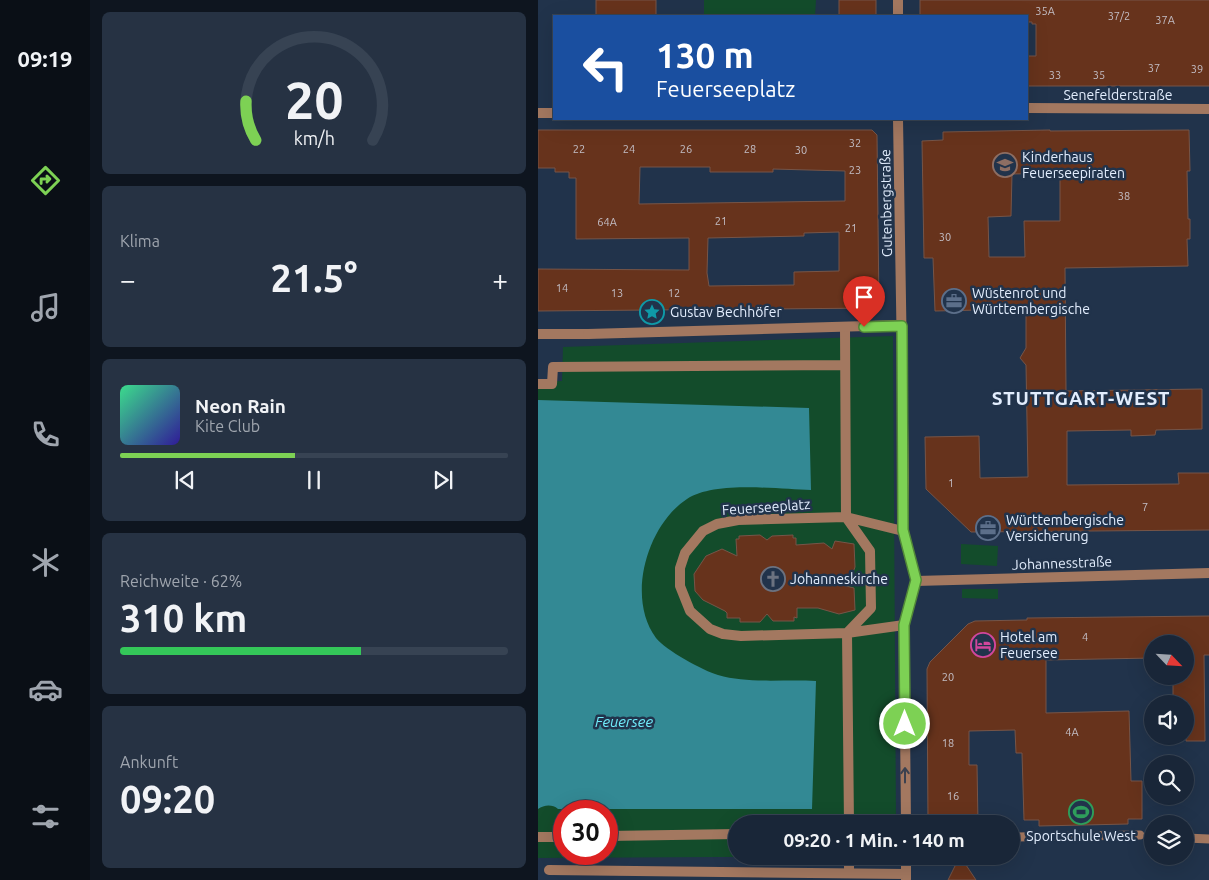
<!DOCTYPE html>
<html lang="de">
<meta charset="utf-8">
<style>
:root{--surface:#192638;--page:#263243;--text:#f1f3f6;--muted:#9fa5ae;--line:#374353;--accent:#7dd154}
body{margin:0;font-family:Ubuntu,sans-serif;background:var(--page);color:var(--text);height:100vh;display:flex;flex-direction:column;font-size:19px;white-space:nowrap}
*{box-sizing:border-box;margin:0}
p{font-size:16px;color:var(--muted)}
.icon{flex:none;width:28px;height:28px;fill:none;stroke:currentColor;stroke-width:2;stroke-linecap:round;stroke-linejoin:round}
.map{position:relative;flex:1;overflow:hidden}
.sheet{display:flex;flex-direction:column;gap:12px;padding:12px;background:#0e151f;width:448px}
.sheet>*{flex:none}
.banner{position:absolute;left:15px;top:15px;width:475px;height:105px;border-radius:0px;box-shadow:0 5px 20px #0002,0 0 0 1px var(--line);background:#1a4fa0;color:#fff;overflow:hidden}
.needle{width:32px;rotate:115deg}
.buttons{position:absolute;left:606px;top:635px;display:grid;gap:10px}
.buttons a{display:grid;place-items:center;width:50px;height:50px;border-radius:50%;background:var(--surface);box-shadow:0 5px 20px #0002,0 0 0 1px var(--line);font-size:25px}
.speed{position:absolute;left:15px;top:800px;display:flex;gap:10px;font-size:25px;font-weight:700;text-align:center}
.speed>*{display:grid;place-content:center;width:65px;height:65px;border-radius:50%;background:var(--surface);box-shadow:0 5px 20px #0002,0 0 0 1px var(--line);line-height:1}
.speed .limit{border:8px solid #d22;background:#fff;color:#111}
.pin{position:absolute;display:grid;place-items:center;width:42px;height:42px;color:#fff;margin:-51px -21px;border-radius:50% 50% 50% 0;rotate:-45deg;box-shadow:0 0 5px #0007}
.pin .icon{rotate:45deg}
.me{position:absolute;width:55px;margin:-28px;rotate:0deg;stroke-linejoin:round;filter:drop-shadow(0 0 4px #0008)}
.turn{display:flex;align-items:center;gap:18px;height:105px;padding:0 20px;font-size:22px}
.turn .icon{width:65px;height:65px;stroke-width:2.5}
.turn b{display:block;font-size:35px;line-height:42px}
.big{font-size:38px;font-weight:600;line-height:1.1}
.sheet .card{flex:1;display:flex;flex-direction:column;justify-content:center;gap:8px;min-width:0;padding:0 18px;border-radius:8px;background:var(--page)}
.sheet .dial{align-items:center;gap:0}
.dial svg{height:130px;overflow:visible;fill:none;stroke:var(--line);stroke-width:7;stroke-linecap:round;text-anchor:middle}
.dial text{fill:var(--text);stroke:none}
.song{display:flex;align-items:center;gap:15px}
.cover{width:60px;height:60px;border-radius:8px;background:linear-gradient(135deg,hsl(150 70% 55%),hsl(250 70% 35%))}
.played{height:5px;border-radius:2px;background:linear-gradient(90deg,var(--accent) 45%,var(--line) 45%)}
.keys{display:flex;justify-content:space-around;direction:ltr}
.heat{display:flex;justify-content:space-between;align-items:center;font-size:28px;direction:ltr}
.charge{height:8px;border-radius:4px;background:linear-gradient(90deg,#34c759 62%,var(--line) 0)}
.trip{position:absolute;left:190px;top:815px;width:292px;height:50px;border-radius:25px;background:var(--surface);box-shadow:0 5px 20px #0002,0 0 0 1px var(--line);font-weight:600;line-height:50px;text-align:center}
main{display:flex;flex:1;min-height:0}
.tab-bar{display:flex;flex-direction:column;width:90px;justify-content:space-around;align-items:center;background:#0a0f16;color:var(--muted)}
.tab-bar .icon{width:35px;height:35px}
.tab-bar .current{color:var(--accent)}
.tab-bar b{font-size:22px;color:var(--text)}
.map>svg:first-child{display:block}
.green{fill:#134c2b;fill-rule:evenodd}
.water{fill:#338994}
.building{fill:#67331c;stroke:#765548;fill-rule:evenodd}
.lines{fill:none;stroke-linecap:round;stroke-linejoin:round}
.service{stroke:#a37860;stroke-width:9}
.pedestrian{stroke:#a37860;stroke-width:10}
.minor{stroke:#a37860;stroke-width:10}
.oneway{stroke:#3b414f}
.route-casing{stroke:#518837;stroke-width:12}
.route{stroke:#7dd154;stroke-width:9}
.labels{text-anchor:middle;stroke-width:5;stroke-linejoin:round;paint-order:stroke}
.number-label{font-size:11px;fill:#c3bec5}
.street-label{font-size:14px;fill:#e2edfd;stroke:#21334b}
.poi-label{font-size:14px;fill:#e2edfd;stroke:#21334b;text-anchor:start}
.water-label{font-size:15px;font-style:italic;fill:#70ecfb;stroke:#21334b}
.district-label{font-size:19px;font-weight:bold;letter-spacing:1px;fill:#e2edfd;stroke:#21334b}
</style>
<main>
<nav class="tab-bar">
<b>09:19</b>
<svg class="icon current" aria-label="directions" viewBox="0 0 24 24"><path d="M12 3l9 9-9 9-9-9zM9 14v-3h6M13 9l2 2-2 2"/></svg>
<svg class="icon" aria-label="music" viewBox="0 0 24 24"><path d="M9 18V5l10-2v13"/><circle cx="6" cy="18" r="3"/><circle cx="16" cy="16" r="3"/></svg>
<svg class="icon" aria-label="phone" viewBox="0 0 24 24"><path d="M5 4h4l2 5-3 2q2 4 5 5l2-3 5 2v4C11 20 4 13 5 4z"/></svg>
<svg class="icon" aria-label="climate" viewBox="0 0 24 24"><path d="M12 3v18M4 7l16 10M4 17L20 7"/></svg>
<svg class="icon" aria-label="car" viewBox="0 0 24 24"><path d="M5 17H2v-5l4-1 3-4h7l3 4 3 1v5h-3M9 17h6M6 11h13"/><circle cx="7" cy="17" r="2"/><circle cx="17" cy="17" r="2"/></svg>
<svg class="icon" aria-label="filters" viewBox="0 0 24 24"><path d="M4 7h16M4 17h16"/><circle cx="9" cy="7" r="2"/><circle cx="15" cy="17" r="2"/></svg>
</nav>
<section class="sheet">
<div class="card dial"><svg viewBox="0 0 100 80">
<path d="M14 69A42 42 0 1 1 86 69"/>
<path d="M14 69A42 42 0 0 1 8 45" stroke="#7dd154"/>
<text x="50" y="56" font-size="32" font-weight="700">20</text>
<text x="50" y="72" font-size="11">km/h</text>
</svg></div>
<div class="card"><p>Klima</p>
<div class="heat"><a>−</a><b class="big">21.5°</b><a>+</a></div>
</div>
<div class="card">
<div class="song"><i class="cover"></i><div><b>Neon Rain</b><p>Kite Club</p></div></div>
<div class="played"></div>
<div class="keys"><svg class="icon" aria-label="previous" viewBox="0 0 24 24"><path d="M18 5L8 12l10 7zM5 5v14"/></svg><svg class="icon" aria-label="pause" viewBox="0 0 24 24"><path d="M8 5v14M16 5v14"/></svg><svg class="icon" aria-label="next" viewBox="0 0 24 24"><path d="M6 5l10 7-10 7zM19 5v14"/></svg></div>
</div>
<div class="card"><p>Reichweite · 62%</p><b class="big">310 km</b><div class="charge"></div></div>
<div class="card"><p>Ankunft</p><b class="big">09:20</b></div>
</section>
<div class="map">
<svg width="672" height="880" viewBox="0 0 672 880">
<rect width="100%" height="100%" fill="#21334b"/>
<path class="green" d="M 166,0 L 278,0 L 277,16 L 166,16 Z
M 355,336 L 358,824 L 199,824 L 199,856 L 330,856 L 0,858 L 0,382 L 24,381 L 25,347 ZM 26,811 L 69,811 L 69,854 L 26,854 Z
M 423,544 L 460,546 L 459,566 L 423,564 Z
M 424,589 L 460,589 L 460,599 L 424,598 Z"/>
<path class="water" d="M 0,400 L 271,408 L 273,490 C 240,489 176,481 149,499 C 109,525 88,598 118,638 C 127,650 166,671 180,675 C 211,684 246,679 278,681 L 274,809 L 20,809 C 14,804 6,805 0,809 Z"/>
<path class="building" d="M 58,0 L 118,0 L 118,16 L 58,16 Z
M 301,0 L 338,0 L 338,16 L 301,16 Z
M 382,0 L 672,0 L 672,86 L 489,86 L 489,56 L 498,56 L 498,24 L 494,24 L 494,22 L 489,22 L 489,16 L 382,16 Z
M 0,130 L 334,130 L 339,135 L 341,308 L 0,311 L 0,269 L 151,270 L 151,238 L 38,239 L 38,178 L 31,178 L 31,172 L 17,172 L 17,168 L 0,168 ZM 102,167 L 172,167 L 172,172 L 235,172 L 235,169 L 307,171 L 307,201 L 101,204 ZM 301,232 L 301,271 L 256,272 L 256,285 L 171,286 L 169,273 L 170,238 L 266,236 L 266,233 Z
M 512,130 L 512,131 L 651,130 L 652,171 L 649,171 L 650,219 L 652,219 L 652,239 L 649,239 L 650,266 L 527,268 L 528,391 L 664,389 L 664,429 L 618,430 L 617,435 L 593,436 L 593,430 L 529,431 L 529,485 L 641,484 L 640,473 L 672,473 L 672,530 L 433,532 L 388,489 L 387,437 L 441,436 L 442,478 L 490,477 L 488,365 L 482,358 L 488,348 L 488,309 L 397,311 L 395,258 L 386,258 L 384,141 L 405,140 L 405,132 ZM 522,173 L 522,221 L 486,221 L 487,257 L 451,257 L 450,217 L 473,216 L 474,174 Z
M 222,535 L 229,540 L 234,536 L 255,535 L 255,538 L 258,538 L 258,545 L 286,543 L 294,549 L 297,541 L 316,544 L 317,567 L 314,575 L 304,585 L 316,588 L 317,610 L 301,614 L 280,608 L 259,608 L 259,618 L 256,617 L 256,621 L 235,621 L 229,614 L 222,622 L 202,622 L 202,618 L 189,618 L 189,613 L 187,611 L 165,600 L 157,591 L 156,574 L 168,556 L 184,549 L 199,556 L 198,539 L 201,539 L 201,536 Z
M 672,616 L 672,655 L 666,655 L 667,741 L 648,741 L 648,704 L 635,704 L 635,680 L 648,679 L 648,644 L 615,644 L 615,658 L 508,660 L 508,713 L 591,711 L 593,781 L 604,781 L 604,819 L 590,819 L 590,824 L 501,826 L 501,820 L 486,820 L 484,753 L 478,753 L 477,730 L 431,731 L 431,765 L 439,765 L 440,824 L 390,824 L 389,669 L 392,662 L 430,624 L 437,621 L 489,620 L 489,618 Z
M 422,856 L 438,880 L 410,880 Z"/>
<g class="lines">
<path class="service" d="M 474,837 L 602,835
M 648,838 L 672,839"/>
<path class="pedestrian" d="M 307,328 L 308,517 L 332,551 L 333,608 L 309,633 L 311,824
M 0,334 L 50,334
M 0,384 L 14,384 L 15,367 L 307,365
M 365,531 L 308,517 L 200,520 L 179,524 L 165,531 L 147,553 L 142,568 L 142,586 L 152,611 L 172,629 L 185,634 L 203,636 L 309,633 L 366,625
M 69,836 L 199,834
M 0,837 L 26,837
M 311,856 L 311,873"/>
<path class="minor" d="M 360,0 L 360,16
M 489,108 L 672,109
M 0,113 L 16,113
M 360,119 L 366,482 L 365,531 L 378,581 L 366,625 L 368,824
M 50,334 L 364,325
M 378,581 L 672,573
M 368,856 L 368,879
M 11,870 L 368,874"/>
</g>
<defs><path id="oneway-shaft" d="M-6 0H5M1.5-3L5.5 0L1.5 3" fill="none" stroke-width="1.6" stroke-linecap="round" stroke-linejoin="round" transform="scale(1.25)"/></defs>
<use class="oneway" href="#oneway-shaft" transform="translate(367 775) rotate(-90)"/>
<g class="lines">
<defs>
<path id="route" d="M 326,327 L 364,326 L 365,530 L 378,580 L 366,625 L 367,724"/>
</defs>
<use href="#route" class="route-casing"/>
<use href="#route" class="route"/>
</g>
<defs>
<symbol id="school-ring" viewBox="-11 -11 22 22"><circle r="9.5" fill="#21334b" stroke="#8d6e63" stroke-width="1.5"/><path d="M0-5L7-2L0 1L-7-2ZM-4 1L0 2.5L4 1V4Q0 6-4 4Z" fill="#8d6e63"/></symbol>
<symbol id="office-ring" viewBox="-11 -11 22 22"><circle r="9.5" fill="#21334b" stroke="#5c6f8a" stroke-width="1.5"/><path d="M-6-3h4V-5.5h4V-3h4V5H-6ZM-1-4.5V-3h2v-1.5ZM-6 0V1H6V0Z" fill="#5c6f8a"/></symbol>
<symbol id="sight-ring" viewBox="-11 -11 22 22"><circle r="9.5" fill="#21334b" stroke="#0f9aa8" stroke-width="1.5"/><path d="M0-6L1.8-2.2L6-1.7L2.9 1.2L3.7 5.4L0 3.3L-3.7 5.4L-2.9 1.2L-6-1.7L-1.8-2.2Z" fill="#0f9aa8"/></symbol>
<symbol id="church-ring" viewBox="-11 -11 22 22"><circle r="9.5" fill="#21334b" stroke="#6b7280" stroke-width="1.5"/><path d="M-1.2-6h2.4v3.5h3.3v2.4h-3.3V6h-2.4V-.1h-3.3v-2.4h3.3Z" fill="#6b7280"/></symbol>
<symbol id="hotel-ring" viewBox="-11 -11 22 22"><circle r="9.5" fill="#21334b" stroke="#d1479c" stroke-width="1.5"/><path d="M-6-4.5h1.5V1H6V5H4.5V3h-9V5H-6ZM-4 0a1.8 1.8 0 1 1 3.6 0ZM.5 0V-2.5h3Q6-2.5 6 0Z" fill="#d1479c"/></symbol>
<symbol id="stadium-ring" viewBox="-11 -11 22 22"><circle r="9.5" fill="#21334b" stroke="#2e9e5b" stroke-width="1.5"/><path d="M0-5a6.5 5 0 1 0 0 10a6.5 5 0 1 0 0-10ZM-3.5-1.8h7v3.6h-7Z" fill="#2e9e5b"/></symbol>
</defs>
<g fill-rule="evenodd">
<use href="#school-ring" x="453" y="151" width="28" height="28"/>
<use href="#office-ring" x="402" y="287" width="28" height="28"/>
<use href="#sight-ring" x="100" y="298" width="28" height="28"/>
<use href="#office-ring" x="436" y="514" width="28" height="28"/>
<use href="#church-ring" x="221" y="565" width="28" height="28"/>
<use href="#hotel-ring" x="431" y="631" width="28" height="28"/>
<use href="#stadium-ring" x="529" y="798" width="28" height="28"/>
</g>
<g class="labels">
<g class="number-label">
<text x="507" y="15">35A</text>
<text x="581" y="20">37/2</text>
<text x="627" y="24">37A</text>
<text x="616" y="72">37</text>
<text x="659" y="73">39</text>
<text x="517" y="79">33</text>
<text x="561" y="79">35</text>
<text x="317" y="147">32</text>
<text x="41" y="153">22</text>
<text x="91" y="153">24</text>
<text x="148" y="153">26</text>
<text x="212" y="153">28</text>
<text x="263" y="154">30</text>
<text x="317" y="174">23</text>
<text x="586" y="200">38</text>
<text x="183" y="225">21</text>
<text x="69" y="226">64A</text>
<text x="313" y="232">21</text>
<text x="407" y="241">30</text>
<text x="24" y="292">14</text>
<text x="79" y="297">13</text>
<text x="136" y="297">12</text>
<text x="413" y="487">1</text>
<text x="607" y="511">7</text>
<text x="547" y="641">4</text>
<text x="410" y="681">20</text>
<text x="534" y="736">4A</text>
<text x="410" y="747">18</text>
<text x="415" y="800">16</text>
</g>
<g class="street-label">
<text x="580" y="100">Senefelderstraße</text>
<text transform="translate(348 203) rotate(-91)" y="5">Gutenbergstraße</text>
<text transform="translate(228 507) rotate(-4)" y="5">Feuerseeplatz</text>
<text transform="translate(524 563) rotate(-2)" y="5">Johannesstraße</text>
</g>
<g class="poi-label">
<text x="484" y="162">Kinderhaus<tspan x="484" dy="16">Feuerseepiraten</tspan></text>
<text x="434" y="298">Wüstenrot und<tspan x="434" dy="16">Württembergische</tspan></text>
<text x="132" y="317">Gustav Bechhöfer</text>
<text x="468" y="525">Württembergische<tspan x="468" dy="16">Versicherung</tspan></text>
<text x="252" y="584">Johanneskirche</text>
<text x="462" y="642">Hotel am<tspan x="462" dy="16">Feuersee</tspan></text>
<text x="543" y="841" text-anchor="middle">Sportschule West</text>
</g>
<g class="water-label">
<text x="86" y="727">Feuersee</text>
</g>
<g class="district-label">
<text x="543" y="405">STUTTGART-WEST</text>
</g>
</g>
</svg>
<div class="buttons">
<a><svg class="needle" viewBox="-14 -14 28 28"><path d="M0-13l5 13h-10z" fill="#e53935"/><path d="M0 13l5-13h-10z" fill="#9fa5ae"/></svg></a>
<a><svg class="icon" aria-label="sound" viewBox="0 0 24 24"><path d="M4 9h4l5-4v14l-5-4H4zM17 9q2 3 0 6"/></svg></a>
<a><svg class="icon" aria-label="search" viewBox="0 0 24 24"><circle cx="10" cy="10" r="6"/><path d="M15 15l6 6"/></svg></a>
<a><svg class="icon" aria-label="layers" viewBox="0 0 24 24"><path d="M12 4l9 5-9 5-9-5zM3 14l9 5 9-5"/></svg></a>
</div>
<div class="speed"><div class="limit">30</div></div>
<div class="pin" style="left:326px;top:327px;background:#d93025"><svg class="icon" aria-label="arrive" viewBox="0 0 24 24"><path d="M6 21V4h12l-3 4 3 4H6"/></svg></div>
<svg class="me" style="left:367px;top:724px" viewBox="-20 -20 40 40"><circle r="17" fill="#7dd154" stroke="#fff" stroke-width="3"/><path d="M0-11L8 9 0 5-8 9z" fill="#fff"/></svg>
<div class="trip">09:20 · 1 Min. · 140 m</div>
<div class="banner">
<div class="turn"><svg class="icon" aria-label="left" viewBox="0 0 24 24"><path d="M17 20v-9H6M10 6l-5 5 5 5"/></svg><div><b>130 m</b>Feuerseeplatz</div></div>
</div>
</div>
</main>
